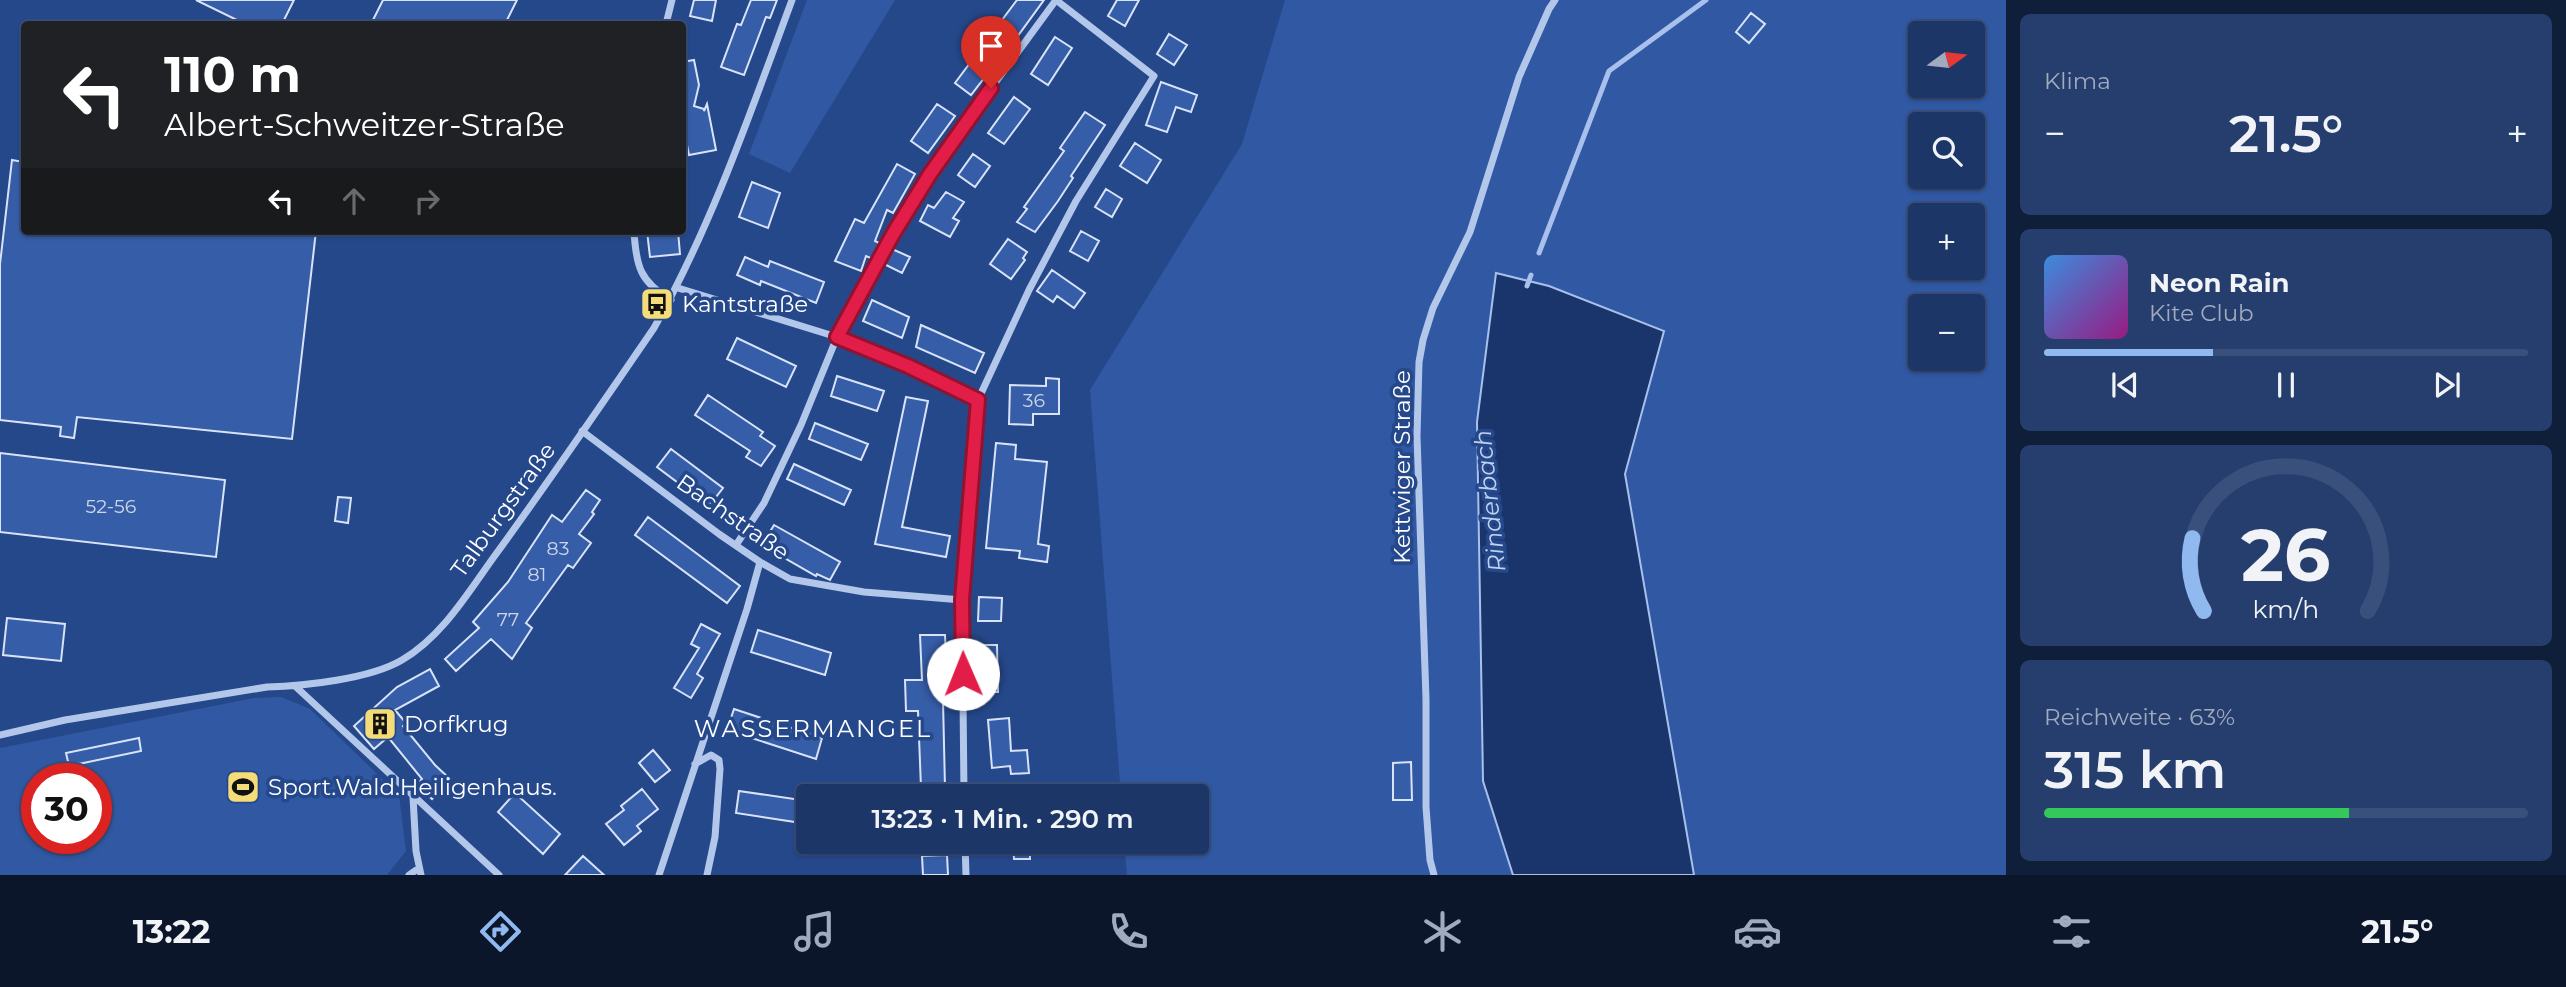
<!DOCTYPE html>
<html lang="de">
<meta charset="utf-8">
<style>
:root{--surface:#1c3668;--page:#253e6e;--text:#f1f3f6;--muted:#a0abc0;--line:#3a507c;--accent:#90b9f0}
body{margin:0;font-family:Montserrat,sans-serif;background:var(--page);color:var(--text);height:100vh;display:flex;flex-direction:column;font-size:26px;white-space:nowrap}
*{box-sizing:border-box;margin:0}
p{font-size:23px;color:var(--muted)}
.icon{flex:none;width:38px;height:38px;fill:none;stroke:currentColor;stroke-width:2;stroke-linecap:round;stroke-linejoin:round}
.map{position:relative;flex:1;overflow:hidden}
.details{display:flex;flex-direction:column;gap:14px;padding:14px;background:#0f1e39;width:560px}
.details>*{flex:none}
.top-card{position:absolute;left:21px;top:21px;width:665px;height:214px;border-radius:7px;box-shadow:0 2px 5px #0004,0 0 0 2px var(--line);background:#202124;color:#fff;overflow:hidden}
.needle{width:46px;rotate:75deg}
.controls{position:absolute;left:1908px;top:21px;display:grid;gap:14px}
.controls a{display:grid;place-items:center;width:77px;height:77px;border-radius:7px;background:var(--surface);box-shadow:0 2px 5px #0004,0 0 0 2px var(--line);font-size:35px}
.speed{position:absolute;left:21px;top:763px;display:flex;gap:14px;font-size:35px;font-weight:700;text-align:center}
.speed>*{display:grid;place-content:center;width:91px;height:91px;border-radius:50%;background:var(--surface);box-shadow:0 2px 5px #0004,0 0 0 2px var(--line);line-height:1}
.speed .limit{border:10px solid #d22;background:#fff;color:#111}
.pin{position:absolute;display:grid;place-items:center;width:60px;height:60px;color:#fff;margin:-72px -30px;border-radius:50% 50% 50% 0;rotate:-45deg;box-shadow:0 0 7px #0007}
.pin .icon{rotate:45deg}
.me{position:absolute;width:77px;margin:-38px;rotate:359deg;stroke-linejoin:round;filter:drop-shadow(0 0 5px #0008)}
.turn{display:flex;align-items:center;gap:24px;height:147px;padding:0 28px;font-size:32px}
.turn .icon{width:91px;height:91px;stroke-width:2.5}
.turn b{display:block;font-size:49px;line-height:60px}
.lanes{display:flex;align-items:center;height:66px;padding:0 28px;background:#0003;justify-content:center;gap:35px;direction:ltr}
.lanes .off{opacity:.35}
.big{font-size:52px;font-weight:600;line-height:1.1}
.details .tile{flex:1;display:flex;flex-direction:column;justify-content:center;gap:10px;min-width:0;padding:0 24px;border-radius:10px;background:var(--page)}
.details .dial{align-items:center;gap:0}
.dial svg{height:182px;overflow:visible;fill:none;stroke:var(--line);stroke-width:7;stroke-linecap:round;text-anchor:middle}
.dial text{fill:var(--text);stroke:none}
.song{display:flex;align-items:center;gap:21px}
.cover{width:84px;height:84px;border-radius:10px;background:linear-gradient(135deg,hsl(210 70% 55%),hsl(310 70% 35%))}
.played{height:7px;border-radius:4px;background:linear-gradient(90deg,var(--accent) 35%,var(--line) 35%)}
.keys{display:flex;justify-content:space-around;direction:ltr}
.heat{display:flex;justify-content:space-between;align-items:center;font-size:38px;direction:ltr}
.charge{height:10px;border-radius:5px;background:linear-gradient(90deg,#34c759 63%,var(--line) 0)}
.trip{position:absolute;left:796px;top:784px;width:413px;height:70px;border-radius:7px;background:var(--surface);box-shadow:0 2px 5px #0004,0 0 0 2px var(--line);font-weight:600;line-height:70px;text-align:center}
.tabs{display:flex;height:112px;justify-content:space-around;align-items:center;background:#0b162a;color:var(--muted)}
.tabs .icon{width:49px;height:49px}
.tabs .on{color:var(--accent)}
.tabs b{font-size:32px;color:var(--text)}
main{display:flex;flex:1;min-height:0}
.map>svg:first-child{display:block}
.green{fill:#3058a3;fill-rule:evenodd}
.water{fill:#1a356b;stroke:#a8c0eb;stroke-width:2}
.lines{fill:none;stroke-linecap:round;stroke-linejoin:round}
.stream{stroke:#a8c0eb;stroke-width:5}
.building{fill:#365da8;stroke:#d8e3f8;stroke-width:2}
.minor{stroke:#b3c7ea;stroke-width:7}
.route-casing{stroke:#92132f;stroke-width:18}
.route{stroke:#e11d48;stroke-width:12}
.labels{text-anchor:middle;stroke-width:7;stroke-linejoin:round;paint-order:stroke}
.number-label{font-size:19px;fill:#cdd6e9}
.poi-label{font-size:23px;fill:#fff;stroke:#25488b;text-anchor:start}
.street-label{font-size:23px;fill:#fff;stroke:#25488b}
.water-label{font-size:24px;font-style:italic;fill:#bfd1f1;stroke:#25488b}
.neighbourhood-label{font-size:24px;letter-spacing:2px;fill:#fff;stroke:#25488b}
</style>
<main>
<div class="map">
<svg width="2006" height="875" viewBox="0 0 2006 875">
<rect width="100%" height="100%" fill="#25488b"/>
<path class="green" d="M 807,0 L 895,0 L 790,173 L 749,154 Z
M 1285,0 L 2006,0 L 2006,875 L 1694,875 L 1625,474 L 1663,331 L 1549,286 L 1496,273 L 1477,422 L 1483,781 L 1513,875 L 1127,875 L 1124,842 L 1197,842 L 1197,796 L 1121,796 L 1090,390 L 1242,144 ZM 1920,33 L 1972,33 L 1972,86 L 1920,86 ZM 1920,124 L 1972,124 L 1972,177 L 1920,177 ZM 1920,215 L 1972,215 L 1972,268 L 1920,268 ZM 1920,306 L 1972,306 L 1972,359 L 1920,359 Z
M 281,697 L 310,709 L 399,795 L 406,851 L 387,875 L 0,875 L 0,748 L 254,698 ZM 37,779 L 96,779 L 96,838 L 37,838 Z"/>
<path class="water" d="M 1496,273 L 1549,286 L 1664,331 L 1625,474 L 1694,875 L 1513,875 L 1483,781 L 1477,422 Z"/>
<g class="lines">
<path class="stream" d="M 1539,253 L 1609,71 L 1706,0
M 1527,286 L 1531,275"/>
</g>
<path class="building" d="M 196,0 L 294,0 L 282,24 L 245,24 Z
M 383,0 L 517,0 L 505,24 L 371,24 Z
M 694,0 L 716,0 L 712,21 L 690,16 Z
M 751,0 L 777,0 L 770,18 L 766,17 L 744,75 L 721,67 L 737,24 L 741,25 Z
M 1017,0 L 1044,0 L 1017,37 L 999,24 Z
M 1117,0 L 1139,0 L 1125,26 L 1108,16 Z
M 1751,13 L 1765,24 L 1749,43 L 1736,32 Z
M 1169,34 L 1187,45 L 1174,65 L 1157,54 Z
M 1055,37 L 1072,48 L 1048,85 L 1031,74 Z
M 982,47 L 998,60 L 971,95 L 955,83 Z
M 694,60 L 699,85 L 694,106 L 704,109 L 704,111 L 707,104 L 716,150 L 689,155 L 685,135 L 682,135 L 682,62 Z
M 1161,82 L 1197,95 L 1191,112 L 1176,107 L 1167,132 L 1146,125 Z
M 1014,97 L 1030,109 L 1004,144 L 988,133 Z
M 937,104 L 955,116 L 928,153 L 911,141 Z
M 1085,112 L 1105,125 L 1071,176 L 1073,178 L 1058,201 L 1035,232 L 1017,222 L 1027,209 L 1024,207 L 1064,151 L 1060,148 Z
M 1135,143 L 1161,160 L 1147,183 L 1120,166 Z
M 973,154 L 990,166 L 975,187 L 958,175 Z
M 12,160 L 24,162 L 24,231 L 316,231 L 292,439 L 77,417 L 74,438 L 60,436 L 61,427 L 0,420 L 0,264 Z
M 897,164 L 915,174 L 893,213 L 887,210 L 875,241 L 881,244 L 873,259 L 866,256 L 861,271 L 835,261 L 855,219 L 864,223 Z
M 752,182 L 780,193 L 768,228 L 739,217 Z
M 1106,189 L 1122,199 L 1112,217 L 1095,207 Z
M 946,192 L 964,202 L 953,218 L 959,221 L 950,237 L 920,221 L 928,205 L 934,208 Z
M 647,231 L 678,231 L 680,254 L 650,257 Z
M 1081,231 L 1099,241 L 1088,261 L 1070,251 Z
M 1008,239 L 1027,252 L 1023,258 L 1025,260 L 1011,279 L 990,264 Z
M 892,249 L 910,257 L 902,273 L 884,264 Z
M 745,257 L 768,267 L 770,261 L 824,282 L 816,303 L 761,281 L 760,285 L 737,275 Z
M 1052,270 L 1085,293 L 1074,308 L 1057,296 L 1053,302 L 1037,291 Z
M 872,300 L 909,317 L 902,338 L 863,321 Z
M 921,325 L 984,353 L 975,373 L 916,347 Z
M 737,338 L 796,366 L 786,387 L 727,359 Z
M 837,376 L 884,391 L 877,411 L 831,396 Z
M 1046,378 L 1059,379 L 1059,414 L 1033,414 L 1033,425 L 1009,424 L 1010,385 L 1046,386 Z
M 708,395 L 763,432 L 760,436 L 775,446 L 761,466 L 746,457 L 750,451 L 695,415 Z
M 906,397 L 928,401 L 902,527 L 950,536 L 946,557 L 875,544 Z
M 815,423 L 868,444 L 861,460 L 809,439 Z
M 996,443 L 1016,445 L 1015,459 L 1047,462 L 1038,544 L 1049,546 L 1047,562 L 1019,558 L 1020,551 L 986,548 Z
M 671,449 L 723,488 L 709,506 L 657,467 Z
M 0,453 L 225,480 L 216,557 L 0,532 Z
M 794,464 L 851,490 L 844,505 L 787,479 Z
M 586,490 L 600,500 L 592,512 L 594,514 L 579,534 L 591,543 L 573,568 L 568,565 L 526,623 L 532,628 L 512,659 L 491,639 L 456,671 L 445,659 L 479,628 L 473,622 L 508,582 L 552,515 L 562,522 Z
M 338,497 L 351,498 L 348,523 L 335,521 Z
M 648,517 L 740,586 L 727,603 L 635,535 Z
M 774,525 L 840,562 L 830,580 L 817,574 L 816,576 L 762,545 Z
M 979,597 L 1002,598 L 1001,621 L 978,621 Z
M 7,618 L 65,624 L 61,661 L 3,655 Z
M 701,624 L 720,634 L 697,674 L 703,678 L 691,698 L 674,688 L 699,648 L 691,644 Z
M 758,630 L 831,653 L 825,675 L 751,652 Z
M 920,635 L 945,635 L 946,656 L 942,656 L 945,788 L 921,788 L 918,711 L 906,711 L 905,680 L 922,680 Z
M 979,645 L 997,645 L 998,692 L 979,692 Z
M 430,669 L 439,686 L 395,710 L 406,723 L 403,726 L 435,765 L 450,779 L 432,799 L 417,785 L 422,779 L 388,737 L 374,749 L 354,726 L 397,687 Z
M 734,709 L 822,738 L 816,759 L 727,730 Z
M 1009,718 L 1011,751 L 1027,750 L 1029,773 L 1011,774 L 1010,766 L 992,768 L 988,720 Z
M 139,738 L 141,751 L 69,766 L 66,753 Z
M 653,750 L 670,770 L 655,782 L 639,763 Z
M 1411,762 L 1412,800 L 1393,800 L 1393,763 Z
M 642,789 L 658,809 L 637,826 L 641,831 L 624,845 L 606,824 L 624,810 L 621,806 Z
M 739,791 L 808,801 L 808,824 L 736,813 Z
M 515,793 L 560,834 L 543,854 L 498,812 Z
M 1013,842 L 1030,842 L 1030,859 L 1014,859 Z
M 947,855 L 948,875 L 923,875 L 922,856 Z
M 583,856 L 604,875 L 565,875 Z"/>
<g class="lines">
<path class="minor" d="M 666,24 L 672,0
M 634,231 C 636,266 640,282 671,300
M 678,288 L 837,337 L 908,366 L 978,400
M 582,431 L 719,534 L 760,562 L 790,579 L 864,592 L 962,600
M 736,545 L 764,503 L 801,425 L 837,337 L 893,235 L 943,154 L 1056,0
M 295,686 L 499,875
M 0,735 L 65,720 L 267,687 C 304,686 370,679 402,660 C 443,636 469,591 496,554 C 550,480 602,404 654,328 C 712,225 751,111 792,0
M 695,764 L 711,755 L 719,760 L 720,769 L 715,837 L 707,875
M 964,796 L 962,600 L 978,400 L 1029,290 L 1076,201 L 1154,76 L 1056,0
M 413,797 L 416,851 L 421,875
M 965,842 L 966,875
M 409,875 L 419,868
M 659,875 L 747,609 L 760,562
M 1434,875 L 1430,860 L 1426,807 L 1426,699 L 1417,436 L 1419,362 L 1423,340 L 1433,308 L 1470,232 L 1519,77 L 1549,9 L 1555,0"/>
</g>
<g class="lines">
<defs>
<path id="route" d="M 963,674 L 962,600 L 978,400 L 908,366 L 837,337 L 893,234 L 930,174 L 991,88"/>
</defs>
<use href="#route" class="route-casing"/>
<use href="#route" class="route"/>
</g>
<defs>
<symbol id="bus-square" viewBox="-11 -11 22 22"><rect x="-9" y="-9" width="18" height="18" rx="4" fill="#f4dc78" stroke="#25488b"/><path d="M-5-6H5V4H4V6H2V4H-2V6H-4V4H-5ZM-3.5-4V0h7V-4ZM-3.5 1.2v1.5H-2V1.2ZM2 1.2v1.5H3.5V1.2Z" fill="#111"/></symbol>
<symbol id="building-square" viewBox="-11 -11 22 22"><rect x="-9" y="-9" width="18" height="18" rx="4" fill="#f4dc78" stroke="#25488b"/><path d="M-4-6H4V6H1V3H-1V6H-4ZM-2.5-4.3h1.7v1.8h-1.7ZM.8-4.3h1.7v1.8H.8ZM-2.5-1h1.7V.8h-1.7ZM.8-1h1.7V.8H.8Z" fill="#111"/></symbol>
<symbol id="stadium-square" viewBox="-11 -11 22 22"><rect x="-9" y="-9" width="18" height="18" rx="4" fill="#f4dc78" stroke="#25488b"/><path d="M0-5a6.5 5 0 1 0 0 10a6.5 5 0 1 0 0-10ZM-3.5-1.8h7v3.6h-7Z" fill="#111"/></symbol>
</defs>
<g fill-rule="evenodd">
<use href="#bus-square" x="638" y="285" width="38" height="38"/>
<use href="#building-square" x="361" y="705" width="38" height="38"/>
<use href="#stadium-square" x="224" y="768" width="38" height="38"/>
</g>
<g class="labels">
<g class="number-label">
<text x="1034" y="407">36</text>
<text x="111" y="513">52-56</text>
<text x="558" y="555">83</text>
<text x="537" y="581">81</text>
<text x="508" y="626">77</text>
</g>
<g class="poi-label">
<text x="682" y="312">Kantstraße</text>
<text x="404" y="732">Dorfkrug</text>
<text x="268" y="795">Sport.Wald.Heiligenhaus.</text>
</g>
<g class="street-label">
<text transform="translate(1402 467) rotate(-90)" y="8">Kettwiger Straße</text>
<text transform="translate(503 510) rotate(-54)" y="8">Talburgstraße</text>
<text transform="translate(733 517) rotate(35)" y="8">Bachstraße</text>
</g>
<g class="water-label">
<text transform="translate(1490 501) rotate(-96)" y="8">Rinderbach</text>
</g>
<g class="neighbourhood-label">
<text x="813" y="737">WASSERMANGEL</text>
</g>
</g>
</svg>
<div class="controls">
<a><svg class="needle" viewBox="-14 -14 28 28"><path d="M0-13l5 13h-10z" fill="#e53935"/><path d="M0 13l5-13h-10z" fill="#a0abc0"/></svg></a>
<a><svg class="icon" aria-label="search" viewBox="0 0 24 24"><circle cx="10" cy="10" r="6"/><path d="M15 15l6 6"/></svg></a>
<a>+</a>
<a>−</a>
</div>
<div class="speed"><div class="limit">30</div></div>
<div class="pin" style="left:991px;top:88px;background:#d93025"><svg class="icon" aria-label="arrive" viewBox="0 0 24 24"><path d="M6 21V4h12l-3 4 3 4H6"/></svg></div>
<svg class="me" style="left:963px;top:674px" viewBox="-20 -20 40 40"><circle r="19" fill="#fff"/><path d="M0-13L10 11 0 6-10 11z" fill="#e11d48"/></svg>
<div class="trip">13:23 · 1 Min. · 290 m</div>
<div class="top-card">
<div class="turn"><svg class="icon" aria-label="left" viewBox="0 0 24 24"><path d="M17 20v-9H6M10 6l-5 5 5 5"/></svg><div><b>110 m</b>Albert-Schweitzer-Straße</div></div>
<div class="lanes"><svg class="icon" aria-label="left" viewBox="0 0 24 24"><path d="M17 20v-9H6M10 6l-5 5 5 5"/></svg><svg class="icon off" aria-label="ahead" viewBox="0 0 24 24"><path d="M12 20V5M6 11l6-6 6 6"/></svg><svg class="icon off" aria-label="right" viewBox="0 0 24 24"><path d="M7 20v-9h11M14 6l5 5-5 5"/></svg></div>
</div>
</div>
<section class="details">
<div class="tile"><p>Klima</p>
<div class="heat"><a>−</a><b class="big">21.5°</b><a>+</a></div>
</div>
<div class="tile">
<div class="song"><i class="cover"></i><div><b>Neon Rain</b><p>Kite Club</p></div></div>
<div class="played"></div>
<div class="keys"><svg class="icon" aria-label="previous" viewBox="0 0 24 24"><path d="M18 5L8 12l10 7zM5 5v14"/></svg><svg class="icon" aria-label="pause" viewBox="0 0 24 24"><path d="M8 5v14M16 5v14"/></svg><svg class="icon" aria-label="next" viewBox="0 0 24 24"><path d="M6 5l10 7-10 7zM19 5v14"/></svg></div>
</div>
<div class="tile dial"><svg viewBox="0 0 100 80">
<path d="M14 69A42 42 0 1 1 86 69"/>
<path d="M14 69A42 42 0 0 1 9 37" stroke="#90b9f0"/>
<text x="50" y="56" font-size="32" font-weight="700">26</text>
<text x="50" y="72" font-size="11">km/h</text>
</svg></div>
<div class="tile"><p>Reichweite · 63%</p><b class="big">315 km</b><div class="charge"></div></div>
</section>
</main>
<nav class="tabs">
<b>13:22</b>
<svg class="icon on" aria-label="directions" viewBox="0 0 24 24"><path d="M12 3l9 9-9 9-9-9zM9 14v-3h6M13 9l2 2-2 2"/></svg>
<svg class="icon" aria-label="music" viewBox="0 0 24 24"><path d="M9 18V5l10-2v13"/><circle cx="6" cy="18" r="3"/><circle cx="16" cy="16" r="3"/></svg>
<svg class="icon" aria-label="phone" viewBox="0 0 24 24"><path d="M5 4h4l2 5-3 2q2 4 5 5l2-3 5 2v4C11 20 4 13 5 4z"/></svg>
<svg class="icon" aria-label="climate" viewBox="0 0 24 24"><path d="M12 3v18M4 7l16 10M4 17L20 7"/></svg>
<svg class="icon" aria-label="car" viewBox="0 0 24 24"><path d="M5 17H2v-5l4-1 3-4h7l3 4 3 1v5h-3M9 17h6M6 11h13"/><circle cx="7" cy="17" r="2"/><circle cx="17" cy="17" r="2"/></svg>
<svg class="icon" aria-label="filters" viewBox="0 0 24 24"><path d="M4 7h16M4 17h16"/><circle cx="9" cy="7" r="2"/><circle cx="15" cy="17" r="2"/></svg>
<b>21.5°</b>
</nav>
